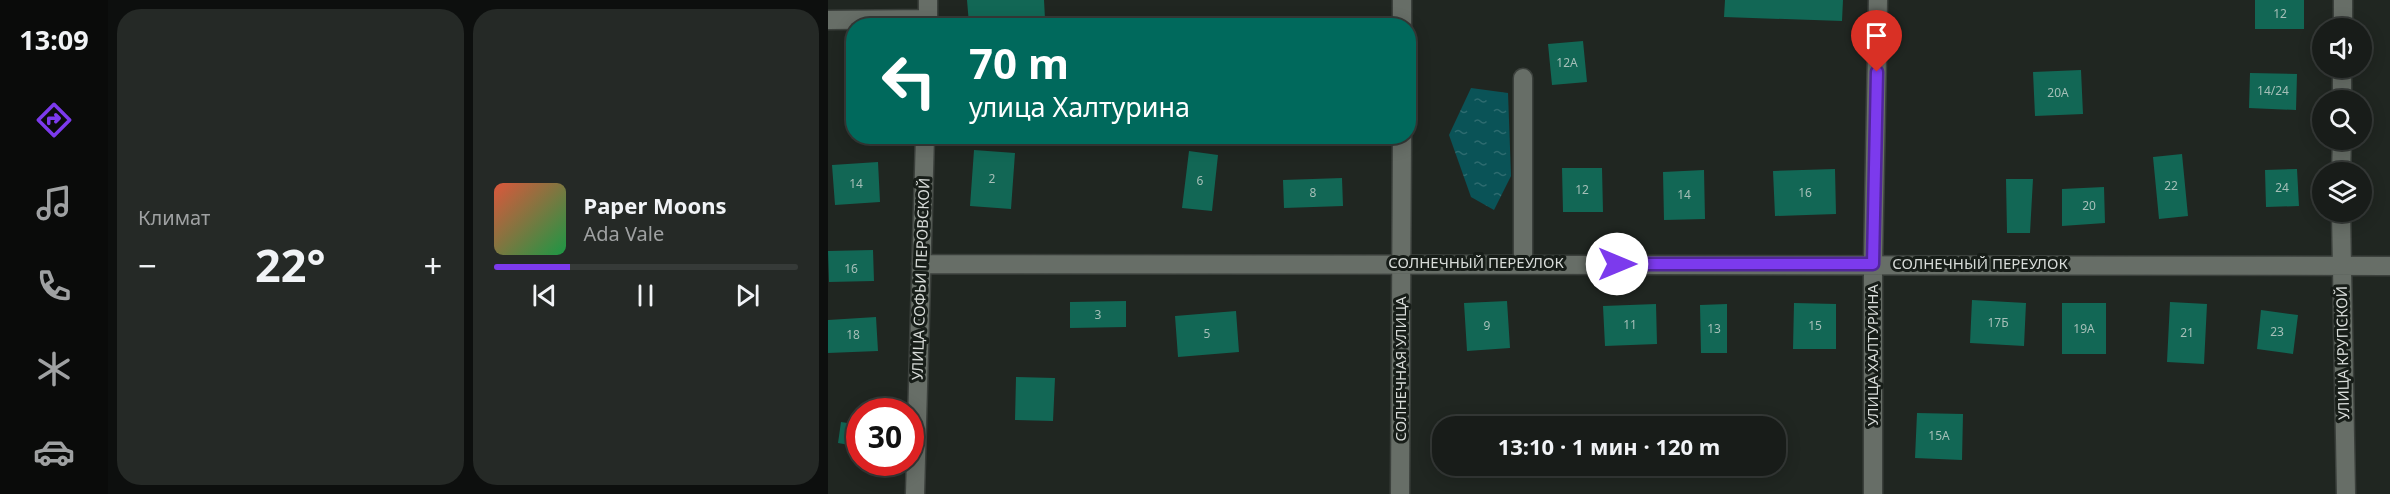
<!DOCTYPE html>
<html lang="ru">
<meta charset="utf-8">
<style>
:root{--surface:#181c19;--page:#252926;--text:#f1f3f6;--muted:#9fa1a2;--line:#363a38;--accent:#7c3aed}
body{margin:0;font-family:"Noto Sans",sans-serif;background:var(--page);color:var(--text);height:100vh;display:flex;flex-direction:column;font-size:22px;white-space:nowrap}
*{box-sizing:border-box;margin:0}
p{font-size:20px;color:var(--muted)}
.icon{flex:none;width:33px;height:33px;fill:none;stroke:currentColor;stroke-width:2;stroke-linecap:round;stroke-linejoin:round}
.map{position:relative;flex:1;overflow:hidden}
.drawer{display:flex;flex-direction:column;gap:9px;padding:9px;background:#0d0f0e;width:720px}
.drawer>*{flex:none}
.hud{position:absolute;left:18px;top:18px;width:570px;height:126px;border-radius:24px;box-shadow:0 3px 15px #0003,0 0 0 2px var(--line);background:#00695c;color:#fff;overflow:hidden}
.fabs{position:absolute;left:1484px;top:18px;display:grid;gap:12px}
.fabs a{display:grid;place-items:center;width:60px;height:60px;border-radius:50%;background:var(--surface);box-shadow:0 3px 15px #0003,0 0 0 2px var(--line);font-size:30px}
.speed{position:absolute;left:18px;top:398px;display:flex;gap:12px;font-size:30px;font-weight:700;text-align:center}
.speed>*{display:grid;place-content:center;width:78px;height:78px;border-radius:50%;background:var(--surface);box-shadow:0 3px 15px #0003,0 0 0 2px var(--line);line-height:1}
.speed .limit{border:9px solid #d22;background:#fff;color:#111}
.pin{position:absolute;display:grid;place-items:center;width:51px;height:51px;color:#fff;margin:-62px -26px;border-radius:50% 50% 50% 0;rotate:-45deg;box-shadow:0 0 6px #0007}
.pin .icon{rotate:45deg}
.me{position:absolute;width:66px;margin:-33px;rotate:90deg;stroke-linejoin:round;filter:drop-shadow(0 0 4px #0008)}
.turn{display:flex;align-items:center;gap:21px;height:126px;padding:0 24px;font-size:27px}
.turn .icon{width:78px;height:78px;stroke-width:2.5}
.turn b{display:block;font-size:42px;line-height:51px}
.big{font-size:45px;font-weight:700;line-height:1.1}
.drawer .card{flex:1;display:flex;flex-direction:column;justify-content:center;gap:9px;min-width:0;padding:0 21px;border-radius:24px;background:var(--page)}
.song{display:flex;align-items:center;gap:18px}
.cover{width:72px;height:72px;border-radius:9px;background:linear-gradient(135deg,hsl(10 70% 55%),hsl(140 70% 35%))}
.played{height:6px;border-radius:3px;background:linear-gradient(90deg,var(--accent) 25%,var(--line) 25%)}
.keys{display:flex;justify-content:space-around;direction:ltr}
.heat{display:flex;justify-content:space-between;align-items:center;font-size:33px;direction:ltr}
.drawer .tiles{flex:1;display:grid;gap:9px;grid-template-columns:repeat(2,1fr)}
.trip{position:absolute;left:604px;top:416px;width:354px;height:60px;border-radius:24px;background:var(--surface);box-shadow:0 3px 15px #0003,0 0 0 2px var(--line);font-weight:700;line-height:60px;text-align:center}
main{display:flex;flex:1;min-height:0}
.dock{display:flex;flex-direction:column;width:108px;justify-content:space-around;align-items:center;background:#0a0b0a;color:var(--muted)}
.dock .icon{width:42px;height:42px}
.dock .on{color:var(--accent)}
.dock b{font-size:27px;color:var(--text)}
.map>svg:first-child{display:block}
.water{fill:url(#water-ripples)}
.building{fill:#126755}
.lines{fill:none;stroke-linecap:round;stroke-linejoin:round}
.minor-casing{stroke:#3b403c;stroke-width:21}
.minor{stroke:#676e67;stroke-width:18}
.route-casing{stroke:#51269a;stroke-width:15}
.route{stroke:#7c3aed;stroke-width:10}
.labels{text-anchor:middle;stroke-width:6;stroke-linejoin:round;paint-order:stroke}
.number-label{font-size:12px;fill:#a6bfb8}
.street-label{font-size:15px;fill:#d8dcd9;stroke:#171d18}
</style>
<main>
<nav class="dock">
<b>13:09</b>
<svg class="icon on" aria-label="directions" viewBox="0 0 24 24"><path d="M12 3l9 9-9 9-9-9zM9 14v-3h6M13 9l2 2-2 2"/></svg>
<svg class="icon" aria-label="music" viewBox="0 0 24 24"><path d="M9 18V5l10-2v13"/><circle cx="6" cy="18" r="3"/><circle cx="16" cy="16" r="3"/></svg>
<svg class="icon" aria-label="phone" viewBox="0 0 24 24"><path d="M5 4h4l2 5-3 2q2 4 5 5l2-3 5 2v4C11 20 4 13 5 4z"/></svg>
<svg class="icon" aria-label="climate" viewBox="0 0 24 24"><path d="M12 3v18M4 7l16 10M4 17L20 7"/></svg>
<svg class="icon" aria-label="car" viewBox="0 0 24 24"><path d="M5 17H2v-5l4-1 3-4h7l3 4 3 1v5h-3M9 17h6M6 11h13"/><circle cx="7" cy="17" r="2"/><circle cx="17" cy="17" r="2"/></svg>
</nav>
<section class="drawer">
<div class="tiles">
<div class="card"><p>Климат</p>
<div class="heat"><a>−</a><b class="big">22°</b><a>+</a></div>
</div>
<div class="card">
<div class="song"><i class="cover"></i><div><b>Paper Moons</b><p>Ada Vale</p></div></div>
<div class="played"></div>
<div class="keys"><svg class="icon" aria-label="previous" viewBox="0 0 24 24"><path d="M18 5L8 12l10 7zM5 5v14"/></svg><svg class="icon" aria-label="pause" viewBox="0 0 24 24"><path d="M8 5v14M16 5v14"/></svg><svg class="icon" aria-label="next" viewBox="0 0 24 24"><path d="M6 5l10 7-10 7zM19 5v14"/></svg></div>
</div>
</div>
</section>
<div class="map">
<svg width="1562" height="494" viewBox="0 0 1562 494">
<defs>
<pattern id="water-ripples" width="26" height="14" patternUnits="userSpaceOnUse" patternTransform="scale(1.5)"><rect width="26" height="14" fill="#0a5357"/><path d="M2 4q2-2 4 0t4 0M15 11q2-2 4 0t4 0" fill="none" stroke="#2d6b6f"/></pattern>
</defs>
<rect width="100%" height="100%" fill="#202621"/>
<path class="water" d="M 643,88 L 680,93 L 683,176 L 666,210 L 643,197 L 621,135 Z"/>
<path class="building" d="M 139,0 L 216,0 L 217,19 L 141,24 Z
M 897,0 L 1015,0 L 1014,21 L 896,17 Z
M 1427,0 L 1476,0 L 1476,29 L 1427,29 Z
M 755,41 L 759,82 L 724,85 L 720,44 Z
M 1253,70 L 1255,114 L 1207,116 L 1205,72 Z
M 1422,73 L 1469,74 L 1468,110 L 1421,108 Z
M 146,150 L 187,153 L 183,209 L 142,206 Z
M 361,151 L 390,155 L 384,211 L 354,208 Z
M 1354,154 L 1360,216 L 1331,219 L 1325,157 Z
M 50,162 L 52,202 L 7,205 L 4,165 Z
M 734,168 L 774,168 L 775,212 L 735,212 Z
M 1007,169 L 1008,214 L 947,216 L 945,171 Z
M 1469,169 L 1471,206 L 1438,207 L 1437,170 Z
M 876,170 L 877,219 L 836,220 L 835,172 Z
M 514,178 L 515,206 L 456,208 L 455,180 Z
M 1178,179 L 1205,179 L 1202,233 L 1179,233 Z
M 1276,187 L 1277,223 L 1234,226 L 1234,189 Z
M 45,250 L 46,281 L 1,282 L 0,251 Z
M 1144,300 L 1198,303 L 1196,346 L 1142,343 Z
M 298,301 L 298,327 L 242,328 L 242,302 Z
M 679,301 L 682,348 L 639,351 L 636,303 Z
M 1342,302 L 1379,304 L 1376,364 L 1339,362 Z
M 966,303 L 1008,304 L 1008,349 L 965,349 Z
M 1234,303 L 1278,303 L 1278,354 L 1234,354 Z
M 828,304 L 829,344 L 777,346 L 775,306 Z
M 899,304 L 899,353 L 873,353 L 872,305 Z
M 1433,310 L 1470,315 L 1465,354 L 1429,349 Z
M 408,311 L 411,352 L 350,357 L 347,316 Z
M 48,317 L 50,351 L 0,353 L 0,320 Z
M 188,377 L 227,378 L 225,421 L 187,420 Z
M 1089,413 L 1135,414 L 1134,460 L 1087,458 Z
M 13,422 L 32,425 L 32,447 L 10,443 Z"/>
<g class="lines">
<defs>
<path id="minor" d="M 0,20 L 100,19
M 100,26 L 100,0
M 574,26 L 574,0
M 1515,28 L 1515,0
M 695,78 L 695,264
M 1514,100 L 1514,68
M 1513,172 L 1514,140
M 1513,212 L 1518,494
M 93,264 L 1562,266
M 87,494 L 97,136
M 572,494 L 574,136
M 1045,494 L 1045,264 L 1050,0"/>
</defs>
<use href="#minor" class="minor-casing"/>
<use href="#minor" class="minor"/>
</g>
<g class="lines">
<defs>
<path id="route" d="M 789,264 L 1045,264 L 1049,72"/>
</defs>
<use href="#route" class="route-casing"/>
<use href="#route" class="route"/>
</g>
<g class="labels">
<g class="number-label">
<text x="1452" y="18">12</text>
<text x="739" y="67">12А</text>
<text x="1445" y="95">14/24</text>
<text x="1230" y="97">20А</text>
<text x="164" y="183">2</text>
<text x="372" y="185">6</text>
<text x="28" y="188">14</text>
<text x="1343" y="190">22</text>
<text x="1454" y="192">24</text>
<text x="754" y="194">12</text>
<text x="485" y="197">8</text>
<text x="977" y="197">16</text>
<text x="856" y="199">14</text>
<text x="1261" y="210">20</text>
<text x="23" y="273">16</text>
<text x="270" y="319">3</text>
<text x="1170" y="327">17Б</text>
<text x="802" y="329">11</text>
<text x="659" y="330">9</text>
<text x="987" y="330">15</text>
<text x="886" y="333">13</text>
<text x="1256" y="333">19А</text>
<text x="1449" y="336">23</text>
<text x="1359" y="337">21</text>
<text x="379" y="338">5</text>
<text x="25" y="339">18</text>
<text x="1111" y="440">15А</text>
</g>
<g class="street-label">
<text x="648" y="268">СОЛНЕЧНЫЙ ПЕРЕУЛОК</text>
<text x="1152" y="269">СОЛНЕЧНЫЙ ПЕРЕУЛОК</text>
<text transform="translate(93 279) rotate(-88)" y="5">УЛИЦА СОФЬИ ПЕРОВСКОЙ</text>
<text transform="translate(1515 353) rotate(-91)" y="5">УЛИЦА КРУПСКОЙ</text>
<text transform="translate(1045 355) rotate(-90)" y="5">УЛИЦА ХАЛТУРИНА</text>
<text transform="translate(573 369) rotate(-90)" y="5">СОЛНЕЧНАЯ УЛИЦА</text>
</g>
</g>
</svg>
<div class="fabs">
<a><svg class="icon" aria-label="sound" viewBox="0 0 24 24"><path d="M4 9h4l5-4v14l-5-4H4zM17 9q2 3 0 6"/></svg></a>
<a><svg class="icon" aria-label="search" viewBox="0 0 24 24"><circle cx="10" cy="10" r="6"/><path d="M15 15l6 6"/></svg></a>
<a><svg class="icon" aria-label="layers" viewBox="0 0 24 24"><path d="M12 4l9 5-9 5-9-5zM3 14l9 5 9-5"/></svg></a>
</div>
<div class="speed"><div class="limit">30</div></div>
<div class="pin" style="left:1049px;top:72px;background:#d93025"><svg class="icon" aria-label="arrive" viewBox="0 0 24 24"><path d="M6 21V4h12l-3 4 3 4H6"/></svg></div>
<svg class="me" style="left:789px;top:264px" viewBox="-20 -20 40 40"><circle r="19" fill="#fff"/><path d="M0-13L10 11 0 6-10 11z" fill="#7c3aed"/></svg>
<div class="trip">13:10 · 1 мин · 120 m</div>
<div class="hud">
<div class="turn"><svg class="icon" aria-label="left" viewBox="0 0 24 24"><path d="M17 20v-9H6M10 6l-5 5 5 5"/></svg><div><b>70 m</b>улица Халтурина</div></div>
</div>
</div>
</main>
